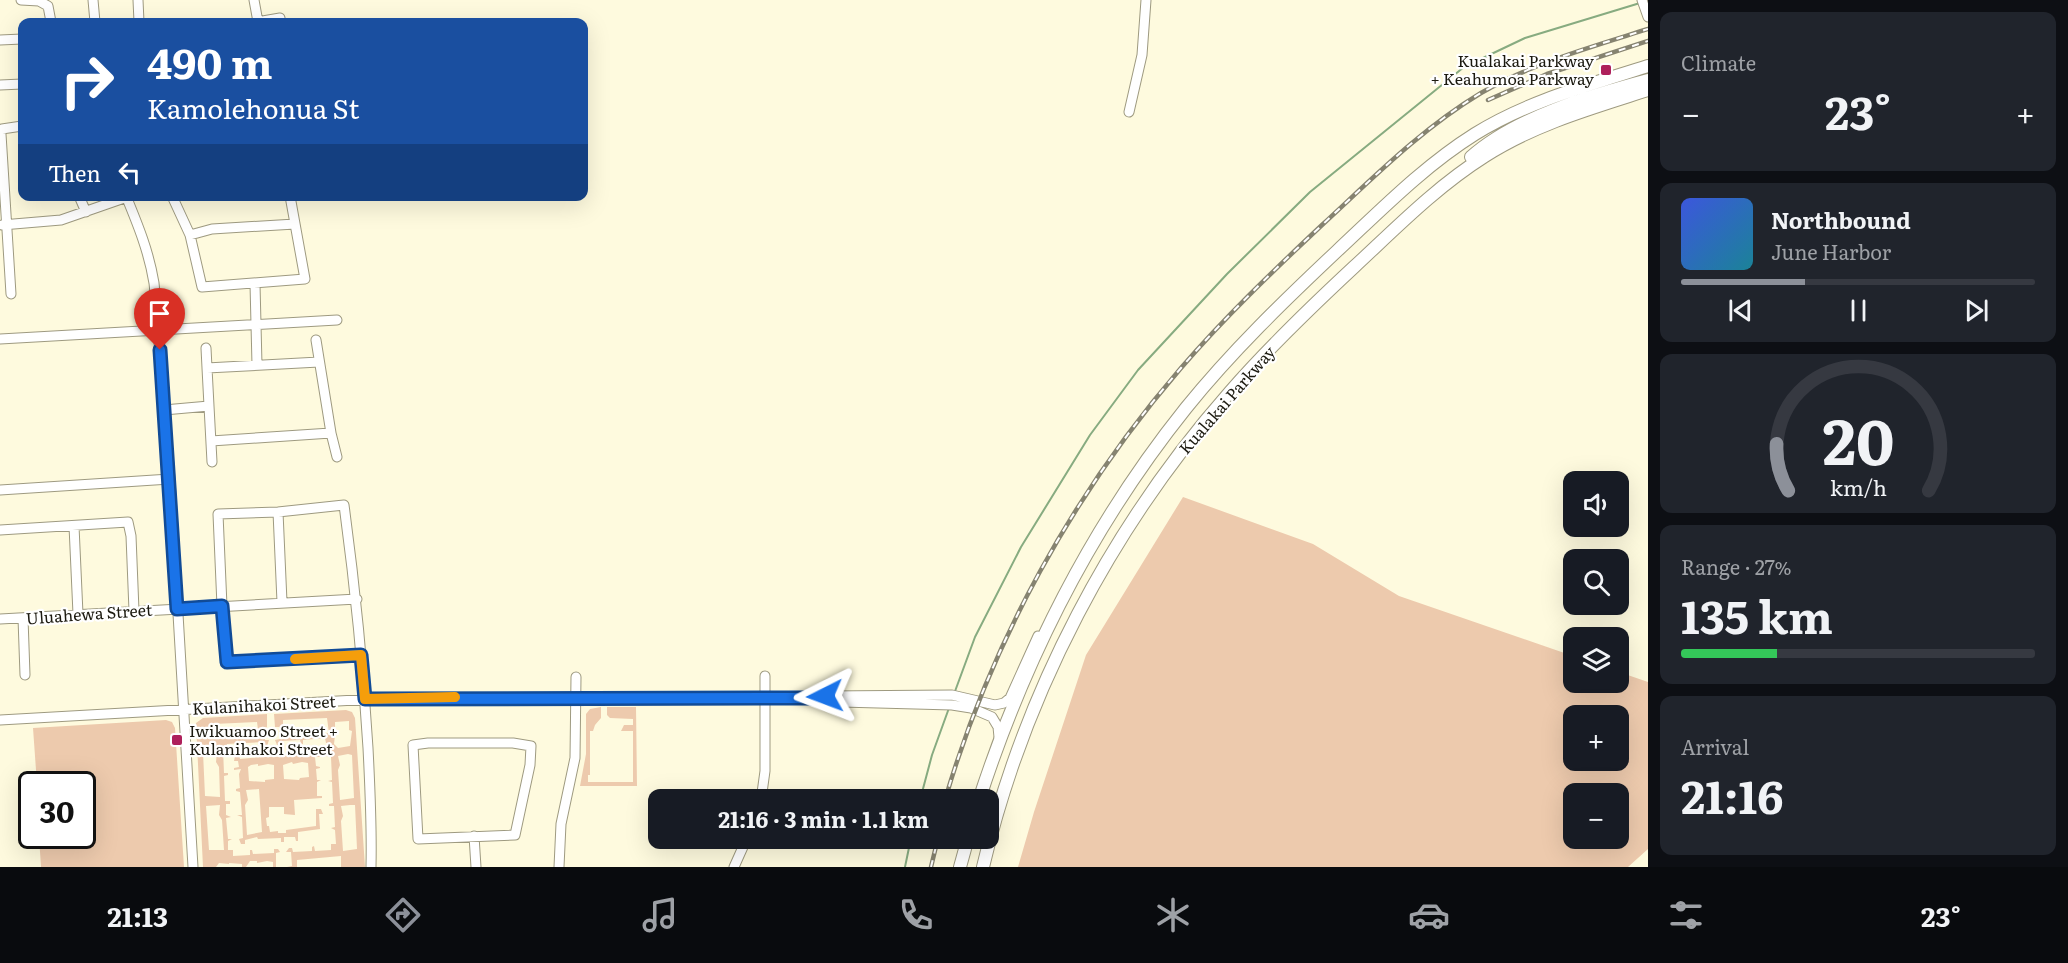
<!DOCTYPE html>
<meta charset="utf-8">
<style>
:root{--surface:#171b24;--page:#20242c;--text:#f1f3f6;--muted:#9ea1a6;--line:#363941;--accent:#8c9099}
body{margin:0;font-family:Literata,serif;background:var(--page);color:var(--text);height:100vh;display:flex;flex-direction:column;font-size:22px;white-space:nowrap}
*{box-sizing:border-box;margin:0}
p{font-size:20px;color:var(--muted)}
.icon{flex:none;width:33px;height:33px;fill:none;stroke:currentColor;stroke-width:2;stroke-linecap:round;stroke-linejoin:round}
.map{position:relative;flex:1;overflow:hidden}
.details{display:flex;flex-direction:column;gap:12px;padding:12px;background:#0d0f14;width:420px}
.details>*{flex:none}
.banner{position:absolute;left:18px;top:18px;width:570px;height:183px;border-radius:12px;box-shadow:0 6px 24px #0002;background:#1a4fa0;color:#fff;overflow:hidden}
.tools{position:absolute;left:1563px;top:471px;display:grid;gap:12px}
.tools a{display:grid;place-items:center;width:66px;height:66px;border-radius:12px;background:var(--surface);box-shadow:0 6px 24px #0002;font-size:30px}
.speed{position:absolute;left:18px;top:771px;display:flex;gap:12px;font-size:30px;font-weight:700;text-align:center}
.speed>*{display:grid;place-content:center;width:78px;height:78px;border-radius:50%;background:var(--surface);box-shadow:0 6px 24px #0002;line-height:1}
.speed .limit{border:3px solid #111;border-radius:9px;background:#fff;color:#111}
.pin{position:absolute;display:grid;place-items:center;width:51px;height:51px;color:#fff;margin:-62px -26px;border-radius:50% 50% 50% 0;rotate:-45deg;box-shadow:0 0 6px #0007}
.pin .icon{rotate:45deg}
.me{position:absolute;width:66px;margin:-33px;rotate:267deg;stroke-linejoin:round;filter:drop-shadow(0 0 4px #0008)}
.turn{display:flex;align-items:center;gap:21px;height:126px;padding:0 30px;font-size:27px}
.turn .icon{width:78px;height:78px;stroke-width:2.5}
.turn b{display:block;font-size:42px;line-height:51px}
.then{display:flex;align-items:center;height:57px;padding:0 30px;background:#0003;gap:12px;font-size:22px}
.big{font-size:45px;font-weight:700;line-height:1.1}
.details .card{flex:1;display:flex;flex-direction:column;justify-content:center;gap:9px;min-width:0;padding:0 21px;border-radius:12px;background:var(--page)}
.details .dial{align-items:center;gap:0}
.dial svg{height:156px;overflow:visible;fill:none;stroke:var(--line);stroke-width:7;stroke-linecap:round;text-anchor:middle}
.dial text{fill:var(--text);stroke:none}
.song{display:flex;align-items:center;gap:18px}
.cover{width:72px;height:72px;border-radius:9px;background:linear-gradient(135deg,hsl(230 70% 55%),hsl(190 70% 35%))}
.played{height:6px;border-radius:3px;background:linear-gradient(90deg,var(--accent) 35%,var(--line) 35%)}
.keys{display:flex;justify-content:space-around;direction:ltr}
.heat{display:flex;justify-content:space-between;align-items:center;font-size:33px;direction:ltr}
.charge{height:9px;border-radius:4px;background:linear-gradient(90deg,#34c759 27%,var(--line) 0)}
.trip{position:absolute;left:648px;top:789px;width:351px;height:60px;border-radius:12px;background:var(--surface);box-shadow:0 6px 24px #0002;font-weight:700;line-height:60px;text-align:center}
.menu{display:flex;height:96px;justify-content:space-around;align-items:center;background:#090b0e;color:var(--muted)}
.menu .icon{width:42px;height:42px}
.menu .on{color:var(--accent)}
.menu b{font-size:27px;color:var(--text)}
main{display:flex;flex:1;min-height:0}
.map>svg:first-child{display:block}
.green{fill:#edcaad;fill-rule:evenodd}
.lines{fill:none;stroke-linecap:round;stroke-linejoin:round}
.stream{stroke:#87ab80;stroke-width:2}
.minor-casing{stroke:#9e9a80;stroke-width:11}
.major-casing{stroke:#9e9a80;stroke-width:14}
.minor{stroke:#fff;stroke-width:9}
.major{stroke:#fff;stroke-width:12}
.rail-casing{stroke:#868370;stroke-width:4.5}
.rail{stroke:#fff;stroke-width:2;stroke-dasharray:7;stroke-linecap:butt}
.route-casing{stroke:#114b97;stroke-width:15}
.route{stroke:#1a73e8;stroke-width:10}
.slow{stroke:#f59e0b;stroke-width:10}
.poi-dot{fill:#ae205b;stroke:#fff;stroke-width:2}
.labels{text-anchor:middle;stroke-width:4.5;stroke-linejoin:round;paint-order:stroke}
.poi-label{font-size:16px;fill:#1c1a10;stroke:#fff;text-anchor:end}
.street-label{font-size:16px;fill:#1c1a10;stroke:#fff}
</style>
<main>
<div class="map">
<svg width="1648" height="867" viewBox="0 0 1648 867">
<rect width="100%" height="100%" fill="#fefade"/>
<path class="green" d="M 1183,497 L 1313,544 L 1399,596 L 1573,656 L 1574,682 L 1618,682 L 1619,672 L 1648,682 L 1648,849 L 1628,867 L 1018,867 L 1034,812 L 1086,655 ZM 1574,716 L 1618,716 L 1618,760 L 1574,760 ZM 1574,794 L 1618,794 L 1618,838 L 1574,838 Z
M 601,707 L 601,718 L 595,725 L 593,731 L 590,731 L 590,775 L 588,775 L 588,782 L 633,782 L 633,731 L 621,731 L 624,725 L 633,725 L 633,719 L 610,718 L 607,715 L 607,707 L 636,707 L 637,786 L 580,786 L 586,754 L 586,714 L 590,709 Z
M 346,710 L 352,712 L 355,718 L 365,867 L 341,867 L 341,856 L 297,860 L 297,867 L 287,867 L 292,866 L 291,852 L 286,852 L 289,848 L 292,848 L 293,852 L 312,851 L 312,847 L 314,846 L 315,851 L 331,850 L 331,844 L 336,844 L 335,830 L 331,828 L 335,827 L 334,806 L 329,806 L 329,804 L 333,803 L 332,782 L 328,781 L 332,780 L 331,757 L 326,756 L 326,754 L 330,753 L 330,743 L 326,743 L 325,738 L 303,740 L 303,744 L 301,744 L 300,740 L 282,741 L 282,745 L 277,745 L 275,740 L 280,739 L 279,727 L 275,727 L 274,714 ZM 327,718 L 329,733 L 299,734 L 296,731 L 283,732 L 283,720 ZM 349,721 L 349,730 L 352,731 L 350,746 L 338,748 L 334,744 L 335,735 L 333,734 L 333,728 L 335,727 L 335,722 ZM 348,754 L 352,755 L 354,798 L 340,800 L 338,770 L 340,765 L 338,756 ZM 350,805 L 355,805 L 357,849 L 343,851 L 341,821 L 343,816 L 341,806 Z
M 267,714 L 267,727 L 264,728 L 265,740 L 269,740 L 267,746 L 263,746 L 263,742 L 246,743 L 246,748 L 244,748 L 243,743 L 227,744 L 227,749 L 223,749 L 224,773 L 228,773 L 228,775 L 224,776 L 225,801 L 230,801 L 230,804 L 226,804 L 226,815 L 231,817 L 226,818 L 228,839 L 232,839 L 228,841 L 228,850 L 233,850 L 233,856 L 250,855 L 250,850 L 252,850 L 253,854 L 274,853 L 274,849 L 278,849 L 280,852 L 276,853 L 276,867 L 273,867 L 273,862 L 267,861 L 257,863 L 257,861 L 250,861 L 246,867 L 242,867 L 242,864 L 229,863 L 229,864 L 219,863 L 216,867 L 203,867 L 196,723 L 203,718 ZM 257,722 L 259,737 L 229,738 L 227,735 L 214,735 L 214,724 ZM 203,752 L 217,752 L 216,762 L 219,767 L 220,797 L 205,796 ZM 220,805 L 219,815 L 222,820 L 224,850 L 209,850 L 206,806 Z
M 166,720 L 172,722 L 175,728 L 184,867 L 41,867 L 39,836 L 82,836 L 82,784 L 37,784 L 33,728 Z
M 314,750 L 320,753 L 320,757 L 315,757 L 316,766 L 320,767 L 320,768 L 316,769 L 317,780 L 321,780 L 317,782 L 317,796 L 322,796 L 322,798 L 294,800 L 295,815 L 284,814 L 284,807 L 269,807 L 269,817 L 266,818 L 267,826 L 269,826 L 270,832 L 278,831 L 278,833 L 286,833 L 286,830 L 316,826 L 316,809 L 321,809 L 323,814 L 319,814 L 320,829 L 298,832 L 298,841 L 296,841 L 295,837 L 284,837 L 284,842 L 281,842 L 281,838 L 258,839 L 257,837 L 245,840 L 245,844 L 241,844 L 239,839 L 243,838 L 242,817 L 237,815 L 242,815 L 240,792 L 236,791 L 236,789 L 240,788 L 239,774 L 241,769 L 234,770 L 234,768 L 239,767 L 238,761 L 234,761 L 235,756 L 239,754 L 240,759 L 262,757 L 264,753 L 264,757 L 271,757 L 271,753 L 274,752 L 275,757 L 281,756 L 281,752 L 284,752 L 284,756 L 314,754 ZM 292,762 L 293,764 L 302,762 L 308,763 L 309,777 L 300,778 L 299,780 L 284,779 L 283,765 ZM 258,764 L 258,766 L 268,764 L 274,765 L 274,779 L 265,780 L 265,782 L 249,781 L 248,767 L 251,765 ZM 259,789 L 262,832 L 247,835 L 245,805 L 248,800 L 246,790 Z"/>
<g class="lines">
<path class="stream" d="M 954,694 L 975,637 L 1021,547 L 1090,435 L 1138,370 L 1227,274 L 1310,192 L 1464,67 L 1525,38 L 1640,3
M 920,800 L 932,755 L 949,708
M 905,867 L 911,838"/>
<defs>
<path id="minor" d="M 21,0 L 39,1 L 48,6 L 51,22
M 93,0 L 95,22
M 138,0 L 139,22
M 254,0 L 258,22
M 1642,0 L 1648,17
M 257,22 L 280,18
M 0,40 L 22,39
M 0,85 L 22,84
M 1129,112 L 1142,55 L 1146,0
M 79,196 L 86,212
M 126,196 C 138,225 149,252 154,283 C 156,298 154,314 158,330 L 170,479 L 193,867
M 172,196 L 190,235 L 202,287 L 305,279 L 290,196
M 2,225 L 61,220 L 130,196
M 190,235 L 212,229 L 295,224
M 255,284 L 257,365
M 11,294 L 1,134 L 2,129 L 22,126
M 0,339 L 337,320
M 316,340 L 331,433
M 206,348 L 207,368 L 319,362
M 207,368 L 209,406
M 164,410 L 209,406 L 212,462
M 211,441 L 331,433 L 337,457
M 0,490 L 170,479
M 278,512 L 282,602
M 74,526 L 78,614
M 0,530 L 128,522 L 131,536 L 134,611
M 23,618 L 25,675
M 0,619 L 357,599
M 361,655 L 227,662 L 222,606 L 218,514 L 278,512 L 344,505 C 355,586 363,666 368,748 C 370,787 372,827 371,867
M 825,696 L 952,695 L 995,705 L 1004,703 L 1010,698 L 1038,636
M 0,720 L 391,698 L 817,698 L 841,702 L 952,705 L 971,708 L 992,717 L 998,727 L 999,737
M 428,743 L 513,743 L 531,746 L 530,765 L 515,835 L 418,839 L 413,745 Z
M 761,800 L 765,771 L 765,676
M 474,836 L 476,867
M 559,867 L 561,824 L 575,758 L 576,677
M 734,867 L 747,838"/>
<path id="major" d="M 1471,157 C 1514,118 1592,95 1648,80
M 979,800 C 1025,658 1093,524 1186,408 C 1232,351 1284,301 1337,251 C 1381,210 1424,166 1475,134 C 1528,101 1589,85 1648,66
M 960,867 L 968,838
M 983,867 C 1024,693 1112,526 1230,392 C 1269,347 1311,307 1354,267 C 1396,228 1436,187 1485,156 C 1535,124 1592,108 1648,90"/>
</defs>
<use href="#minor" class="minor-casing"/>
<use href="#major" class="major-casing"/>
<use href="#minor" class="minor"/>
<use href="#major" class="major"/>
<defs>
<path id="rail" d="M 1488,100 L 1547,74 L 1648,41
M 945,800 C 991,642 1074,492 1181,368 C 1225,317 1273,271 1322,225 C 1373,178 1421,129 1481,93 C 1533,63 1591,47 1648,29
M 931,867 L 938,838"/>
</defs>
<use href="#rail" class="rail-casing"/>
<use href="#rail" class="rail"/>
</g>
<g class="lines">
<defs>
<path id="route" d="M 160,350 L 177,609 L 222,606 L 227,662 L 361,655 L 365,699 L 817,698 L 825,696"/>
</defs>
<use href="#route" class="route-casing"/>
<use href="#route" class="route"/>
<path class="slow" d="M 295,659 L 361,655 L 365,699 L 455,697"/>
</g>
<g class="poi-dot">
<rect x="1600" y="64" width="12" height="12" rx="3"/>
<rect x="171" y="734" width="12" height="12" rx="3"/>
</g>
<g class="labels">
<g class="poi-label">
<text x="1594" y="67">Kualakai Parkway<tspan x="1594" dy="18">+ Keahumoa Parkway</tspan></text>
<text x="189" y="737" text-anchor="start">Iwikuamoo Street +<tspan x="189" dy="18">Kulanihakoi Street</tspan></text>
</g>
<g class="street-label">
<text transform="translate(1227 400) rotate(-49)" y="6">Kualakai Parkway</text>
<text transform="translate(89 614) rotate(-4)" y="6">Uluahewa Street</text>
<text transform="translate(264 705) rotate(-3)" y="6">Kulanihakoi Street</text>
</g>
</g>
</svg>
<div class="tools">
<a><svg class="icon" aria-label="sound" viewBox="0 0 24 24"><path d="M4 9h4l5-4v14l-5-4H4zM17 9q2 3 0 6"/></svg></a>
<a><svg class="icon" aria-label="search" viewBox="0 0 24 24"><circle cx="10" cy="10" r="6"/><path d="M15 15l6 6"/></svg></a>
<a><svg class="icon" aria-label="layers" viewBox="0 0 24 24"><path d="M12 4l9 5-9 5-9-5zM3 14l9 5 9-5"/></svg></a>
<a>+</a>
<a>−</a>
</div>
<div class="speed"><div class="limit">30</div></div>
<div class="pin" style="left:160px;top:350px;background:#d93025"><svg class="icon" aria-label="arrive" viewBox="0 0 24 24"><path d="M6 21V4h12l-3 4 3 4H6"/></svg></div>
<svg class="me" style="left:825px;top:696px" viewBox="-20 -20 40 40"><path d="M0-17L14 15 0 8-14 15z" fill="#1a73e8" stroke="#fff" stroke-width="4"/></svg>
<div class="trip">21:16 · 3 min · 1.1 km</div>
<div class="banner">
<div class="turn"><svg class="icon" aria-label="right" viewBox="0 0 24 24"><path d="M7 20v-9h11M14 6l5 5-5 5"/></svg><div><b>490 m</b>Kamolehonua St</div></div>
<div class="then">Then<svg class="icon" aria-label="left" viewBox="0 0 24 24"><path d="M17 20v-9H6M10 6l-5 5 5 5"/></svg></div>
</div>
</div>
<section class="details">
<div class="card"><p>Climate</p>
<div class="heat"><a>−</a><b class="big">23°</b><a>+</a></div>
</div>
<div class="card">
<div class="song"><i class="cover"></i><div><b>Northbound</b><p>June Harbor</p></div></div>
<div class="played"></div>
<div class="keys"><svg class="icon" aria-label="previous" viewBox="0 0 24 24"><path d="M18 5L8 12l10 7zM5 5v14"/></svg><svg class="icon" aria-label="pause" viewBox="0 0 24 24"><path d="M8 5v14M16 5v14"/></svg><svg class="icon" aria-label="next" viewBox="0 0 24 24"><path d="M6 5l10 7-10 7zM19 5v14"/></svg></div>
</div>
<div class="card dial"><svg viewBox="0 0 100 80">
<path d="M14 69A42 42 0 1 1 86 69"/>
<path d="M14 69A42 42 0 0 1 8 45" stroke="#8c9099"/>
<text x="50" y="56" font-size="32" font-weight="700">20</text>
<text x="50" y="72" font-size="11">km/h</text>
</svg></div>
<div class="card"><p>Range · 27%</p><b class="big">135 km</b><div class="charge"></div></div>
<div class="card"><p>Arrival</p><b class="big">21:16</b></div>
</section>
</main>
<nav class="menu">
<b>21:13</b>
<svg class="icon on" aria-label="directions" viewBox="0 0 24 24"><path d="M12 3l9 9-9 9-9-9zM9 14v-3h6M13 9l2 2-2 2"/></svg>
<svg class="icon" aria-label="music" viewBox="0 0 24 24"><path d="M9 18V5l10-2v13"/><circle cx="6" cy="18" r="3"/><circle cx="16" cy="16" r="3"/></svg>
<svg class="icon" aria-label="phone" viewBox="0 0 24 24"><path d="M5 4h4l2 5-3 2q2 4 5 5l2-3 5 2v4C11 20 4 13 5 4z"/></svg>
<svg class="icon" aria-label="climate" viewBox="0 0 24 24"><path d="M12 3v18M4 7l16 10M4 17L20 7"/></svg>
<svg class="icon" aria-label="car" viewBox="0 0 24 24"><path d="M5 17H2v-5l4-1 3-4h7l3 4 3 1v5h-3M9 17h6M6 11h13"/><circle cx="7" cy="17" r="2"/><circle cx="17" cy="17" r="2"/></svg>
<svg class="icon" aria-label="filters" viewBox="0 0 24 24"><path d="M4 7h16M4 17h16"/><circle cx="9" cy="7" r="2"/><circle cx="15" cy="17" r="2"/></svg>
<b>23°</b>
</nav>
